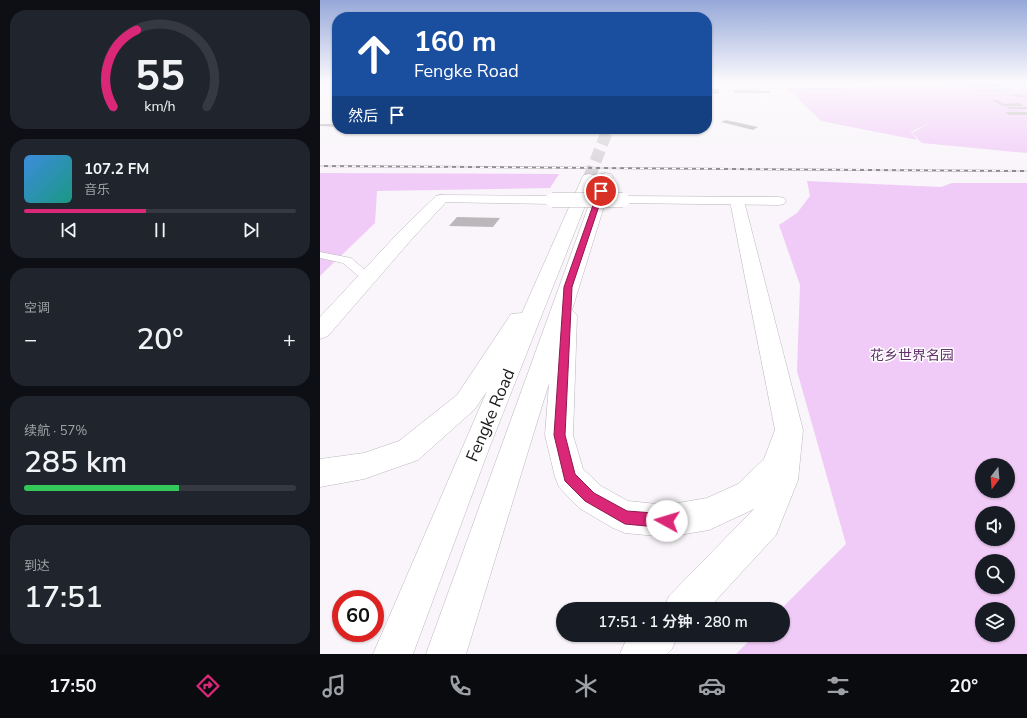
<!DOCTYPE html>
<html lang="zh">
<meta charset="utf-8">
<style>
:root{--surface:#171b24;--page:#20242c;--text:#f1f3f6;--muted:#9ea1a6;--line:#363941;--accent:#db2777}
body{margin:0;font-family:"Nunito Sans","Noto Sans SC",sans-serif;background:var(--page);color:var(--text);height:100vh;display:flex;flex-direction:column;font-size:15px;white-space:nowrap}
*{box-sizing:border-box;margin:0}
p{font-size:13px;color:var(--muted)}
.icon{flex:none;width:22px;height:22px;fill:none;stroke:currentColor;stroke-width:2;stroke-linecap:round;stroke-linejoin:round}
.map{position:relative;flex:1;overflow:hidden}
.sheet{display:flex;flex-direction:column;gap:10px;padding:10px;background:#0d0f14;width:320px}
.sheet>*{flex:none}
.hud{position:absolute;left:12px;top:12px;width:380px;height:122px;border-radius:16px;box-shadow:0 1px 3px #0004;background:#1a4fa0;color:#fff;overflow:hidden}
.needle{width:26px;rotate:196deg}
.controls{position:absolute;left:655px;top:458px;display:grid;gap:8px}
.controls a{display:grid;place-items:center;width:40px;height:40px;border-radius:50%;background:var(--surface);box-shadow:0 1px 3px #0004;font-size:20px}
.speed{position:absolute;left:12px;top:590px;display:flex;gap:8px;font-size:20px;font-weight:700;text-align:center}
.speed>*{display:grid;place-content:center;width:52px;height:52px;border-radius:50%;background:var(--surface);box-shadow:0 1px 3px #0004;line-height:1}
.speed .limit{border:6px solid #d22;background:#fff;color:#111}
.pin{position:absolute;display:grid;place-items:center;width:34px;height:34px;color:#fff;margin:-17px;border:2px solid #fff;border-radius:50%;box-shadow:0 1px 4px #0007}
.me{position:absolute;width:44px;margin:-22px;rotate:276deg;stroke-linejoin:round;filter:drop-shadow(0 0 3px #0008)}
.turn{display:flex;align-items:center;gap:14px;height:84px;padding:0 16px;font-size:18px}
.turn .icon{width:52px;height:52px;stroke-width:2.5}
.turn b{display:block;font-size:28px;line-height:34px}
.then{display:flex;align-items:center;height:38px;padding:0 16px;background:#0003;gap:8px;font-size:15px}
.big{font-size:30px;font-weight:600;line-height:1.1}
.sheet .card{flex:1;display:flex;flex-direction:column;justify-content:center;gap:6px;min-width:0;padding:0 14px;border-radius:16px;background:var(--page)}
.sheet .dial{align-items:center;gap:0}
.dial svg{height:104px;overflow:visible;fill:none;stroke:var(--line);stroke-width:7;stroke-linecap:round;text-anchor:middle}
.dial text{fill:var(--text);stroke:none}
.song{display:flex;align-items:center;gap:12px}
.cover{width:48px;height:48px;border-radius:6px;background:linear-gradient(135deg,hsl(210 70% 55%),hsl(170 70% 35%))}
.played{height:4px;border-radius:2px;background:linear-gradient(90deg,var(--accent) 45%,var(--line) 45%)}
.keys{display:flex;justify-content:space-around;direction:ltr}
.heat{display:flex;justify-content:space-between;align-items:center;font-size:22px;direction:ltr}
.charge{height:6px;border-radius:3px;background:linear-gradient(90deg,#34c759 57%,var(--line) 0)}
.trip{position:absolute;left:236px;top:602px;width:234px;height:40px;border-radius:20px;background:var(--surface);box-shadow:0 1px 3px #0004;font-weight:600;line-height:40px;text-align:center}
.tabs{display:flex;height:64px;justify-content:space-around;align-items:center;background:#090b0e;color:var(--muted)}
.tabs .icon{width:28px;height:28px}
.tabs .active{color:var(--accent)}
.tabs b{font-size:18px;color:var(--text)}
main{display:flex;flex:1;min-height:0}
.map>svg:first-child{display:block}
.green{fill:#f1cbf7;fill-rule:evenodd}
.building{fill:#bbb7bb}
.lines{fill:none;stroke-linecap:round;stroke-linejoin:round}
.primary-tunnel{stroke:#d8d4d9;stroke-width:12;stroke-dasharray:12 6;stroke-linecap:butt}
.street-casing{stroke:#bbb8bc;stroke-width:1}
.secondary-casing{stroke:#bbb8bc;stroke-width:1}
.primary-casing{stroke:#bbb8bc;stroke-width:1}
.street{fill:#fff;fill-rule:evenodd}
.secondary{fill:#fff;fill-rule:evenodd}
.primary{fill:#fff;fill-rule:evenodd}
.rail-casing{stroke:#888589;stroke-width:2}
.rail{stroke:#fff;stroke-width:1.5;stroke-dasharray:4;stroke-linecap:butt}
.secondary-bridge-casing{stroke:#bbb8bc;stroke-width:15;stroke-linecap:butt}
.secondary-bridge{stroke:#fff;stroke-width:14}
.route{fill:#db2777;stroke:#8e194d}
.labels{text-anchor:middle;stroke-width:3;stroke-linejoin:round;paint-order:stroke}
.park-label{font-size:14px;fill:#62316b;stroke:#fff}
.near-street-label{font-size:17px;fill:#1c1a1c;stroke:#fff}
</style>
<main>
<section class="sheet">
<div class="card dial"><svg viewBox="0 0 100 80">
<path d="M14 69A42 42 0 1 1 86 69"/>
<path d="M14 69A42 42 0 0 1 32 10" stroke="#db2777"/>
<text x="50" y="56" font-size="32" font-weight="700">55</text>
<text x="50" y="72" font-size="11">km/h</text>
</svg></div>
<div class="card">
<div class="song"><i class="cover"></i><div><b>107.2 FM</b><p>音乐</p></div></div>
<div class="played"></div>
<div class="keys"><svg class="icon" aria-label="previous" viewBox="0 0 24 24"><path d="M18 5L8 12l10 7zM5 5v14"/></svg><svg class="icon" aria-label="pause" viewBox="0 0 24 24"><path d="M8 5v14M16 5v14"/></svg><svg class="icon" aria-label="next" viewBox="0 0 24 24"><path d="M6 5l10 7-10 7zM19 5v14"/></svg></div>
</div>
<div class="card"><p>空调</p>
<div class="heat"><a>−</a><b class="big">20°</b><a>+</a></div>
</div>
<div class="card"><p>续航 · 57%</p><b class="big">285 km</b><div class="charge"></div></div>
<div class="card"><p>到达</p><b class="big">17:51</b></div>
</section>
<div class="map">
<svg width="707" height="654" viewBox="0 0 707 654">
<rect width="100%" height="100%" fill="#f9f5fa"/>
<path class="green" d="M 387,83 L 617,83 L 633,89 L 623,83 L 707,83 L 707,153 L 602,143 L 592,133 L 611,122 L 591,132 L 597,140 L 501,121 L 467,88 L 387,86 Z
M 0,173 L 239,174 L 230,188 L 57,191 L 55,223 L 0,276 Z
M 487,181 L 621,187 L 632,183 L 707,183 L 707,654 L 416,654 L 435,635 L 463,635 L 463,609 L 461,609 L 526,544 L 477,371 L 480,285 L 459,225 L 477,213 L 490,196 ZM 662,465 L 688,465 L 688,491 L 662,491 ZM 662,513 L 688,513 L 688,539 L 662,539 ZM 662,561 L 688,561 L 688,587 L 662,587 ZM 662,609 L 688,609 L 688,635 L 662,635 Z"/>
<path class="building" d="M 672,83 L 683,85 L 655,86 L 651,84 Z
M 387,88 L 399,88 L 399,94 L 388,93 Z
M 689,89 L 693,90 L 661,91 L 657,90 Z
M 413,90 L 449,91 L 451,93 L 414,93 Z
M 690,94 L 697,94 L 706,96 L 705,95 L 707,94 L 707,97 L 697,97 Z
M 671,100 L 677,100 L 685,104 L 699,103 L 704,106 L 683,106 Z
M 686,107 L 707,107 L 707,109 L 690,109 Z
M 685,112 L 707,112 L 707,115 L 689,115 Z
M 406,120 L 438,127 L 433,130 L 401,122 Z
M 0,124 L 17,124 L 17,127 L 0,126 Z
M 137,217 L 180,218 L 173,227 L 129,226 Z"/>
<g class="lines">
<path class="primary-tunnel" d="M 269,178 L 288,129"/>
<defs>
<path id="street" d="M 617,83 L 624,83 L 627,85 L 624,87 L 387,89 L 387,85 Z
M 0,252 L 31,258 L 54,278 L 52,281 L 44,281 L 23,263 L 0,258 Z"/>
<path id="secondary" d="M 121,195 L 232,196 L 237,197 L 239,200 L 237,203 L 232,204 L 116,202 L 114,199 L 116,196 Z
M 303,196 L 459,197 L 464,198 L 466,201 L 464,204 L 459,205 L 298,203 L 296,200 L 298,197 Z"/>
<path id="primary" d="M 286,173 L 291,174 L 293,177 L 252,310 L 257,315 L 253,435 L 263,469 L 281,486 L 308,501 L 347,505 L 387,498 L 418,484 L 444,459 L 455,430 L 410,201 L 412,198 L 417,197 L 422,198 L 424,201 L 483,430 L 478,480 L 456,535 L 388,609 L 343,609 L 349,596 L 434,509 L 389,530 L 347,537 L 305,533 L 293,528 L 259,508 L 239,487 L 235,477 L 225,435 L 229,383 L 146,654 L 106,654 L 279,177 L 281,174 Z
M 269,174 L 274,175 L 276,178 L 170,446 L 93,654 L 53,654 L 167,391 L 155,409 L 98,460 L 44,479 L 0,487 L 0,459 L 44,453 L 79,441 L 137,395 L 191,314 L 202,313 L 262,178 L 264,175 Z
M 121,195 L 126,196 L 128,199 L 126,202 L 91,240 L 8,336 L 0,339 L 0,317 L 79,232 L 116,196 Z
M 310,635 L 358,635 L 352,649 L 347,654 L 300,654 L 306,640 Z"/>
</defs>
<use href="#street" class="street-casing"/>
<use href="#secondary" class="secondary-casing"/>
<use href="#primary" class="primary-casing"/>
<use href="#street" class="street"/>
<use href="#secondary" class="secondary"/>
<use href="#primary" class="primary"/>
<defs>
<path id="rail" d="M 0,166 L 707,171"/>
</defs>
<use href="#rail" class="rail-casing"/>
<use href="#rail" class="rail"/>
<defs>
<path id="secondary-bridge" d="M 232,200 L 303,200"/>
</defs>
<use href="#secondary-bridge" class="secondary-bridge-casing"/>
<use href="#secondary-bridge" class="secondary-bridge"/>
</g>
<linearGradient id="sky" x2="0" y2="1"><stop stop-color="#96a8d9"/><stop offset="0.47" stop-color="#fcfafd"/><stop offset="1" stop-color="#fcfafd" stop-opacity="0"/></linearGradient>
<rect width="707" height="175" fill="url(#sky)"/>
<path class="route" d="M 281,189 L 284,191 L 252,287 L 245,435 L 255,474 L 274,493 L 307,511 L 347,514 L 351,516 L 353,521 L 351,526 L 347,528 L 305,524 L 265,501 L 245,481 L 234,435 L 244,287 L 278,191 Z"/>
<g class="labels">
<g class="park-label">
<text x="592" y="360">花乡世界名园</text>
</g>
<g class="near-street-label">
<text transform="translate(170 415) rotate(-67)" y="6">Fengke Road</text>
</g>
</g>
</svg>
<div class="controls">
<a><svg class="needle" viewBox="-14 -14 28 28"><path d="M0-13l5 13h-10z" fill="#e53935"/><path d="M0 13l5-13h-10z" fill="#9ea1a6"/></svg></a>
<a><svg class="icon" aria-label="sound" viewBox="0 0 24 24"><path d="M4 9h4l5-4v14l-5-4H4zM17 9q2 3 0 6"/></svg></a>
<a><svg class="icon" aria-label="search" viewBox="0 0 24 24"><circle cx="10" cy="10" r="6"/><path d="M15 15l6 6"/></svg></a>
<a><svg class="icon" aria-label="layers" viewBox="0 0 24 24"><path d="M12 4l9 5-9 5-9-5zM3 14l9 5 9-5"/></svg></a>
</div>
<div class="speed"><div class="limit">60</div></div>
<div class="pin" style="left:281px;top:191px;background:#d93025"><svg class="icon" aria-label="arrive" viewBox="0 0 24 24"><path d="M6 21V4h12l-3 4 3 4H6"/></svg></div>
<svg class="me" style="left:347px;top:521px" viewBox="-20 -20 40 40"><circle r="19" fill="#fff"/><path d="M0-13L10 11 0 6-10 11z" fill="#db2777"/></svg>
<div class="trip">17:51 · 1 分钟 · 280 m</div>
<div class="hud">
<div class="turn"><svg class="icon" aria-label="ahead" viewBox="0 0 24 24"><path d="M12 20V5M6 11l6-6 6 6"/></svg><div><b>160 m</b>Fengke Road</div></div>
<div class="then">然后<svg class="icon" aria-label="arrive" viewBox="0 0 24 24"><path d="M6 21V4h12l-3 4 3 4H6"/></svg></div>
</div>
</div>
</main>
<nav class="tabs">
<b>17:50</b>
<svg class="icon active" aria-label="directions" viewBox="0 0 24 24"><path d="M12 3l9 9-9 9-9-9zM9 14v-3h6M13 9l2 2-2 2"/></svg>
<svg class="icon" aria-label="music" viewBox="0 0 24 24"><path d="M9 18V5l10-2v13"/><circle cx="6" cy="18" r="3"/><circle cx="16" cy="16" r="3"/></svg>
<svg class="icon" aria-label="phone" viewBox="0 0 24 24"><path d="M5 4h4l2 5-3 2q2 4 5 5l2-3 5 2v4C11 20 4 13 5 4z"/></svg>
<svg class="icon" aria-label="climate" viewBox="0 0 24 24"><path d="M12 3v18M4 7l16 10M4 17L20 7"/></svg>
<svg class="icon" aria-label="car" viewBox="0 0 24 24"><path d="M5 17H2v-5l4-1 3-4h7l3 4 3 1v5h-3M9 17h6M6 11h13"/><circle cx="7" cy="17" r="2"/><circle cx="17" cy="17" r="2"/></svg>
<svg class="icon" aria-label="filters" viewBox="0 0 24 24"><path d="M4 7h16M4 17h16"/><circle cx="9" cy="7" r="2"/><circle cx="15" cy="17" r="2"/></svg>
<b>20°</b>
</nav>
